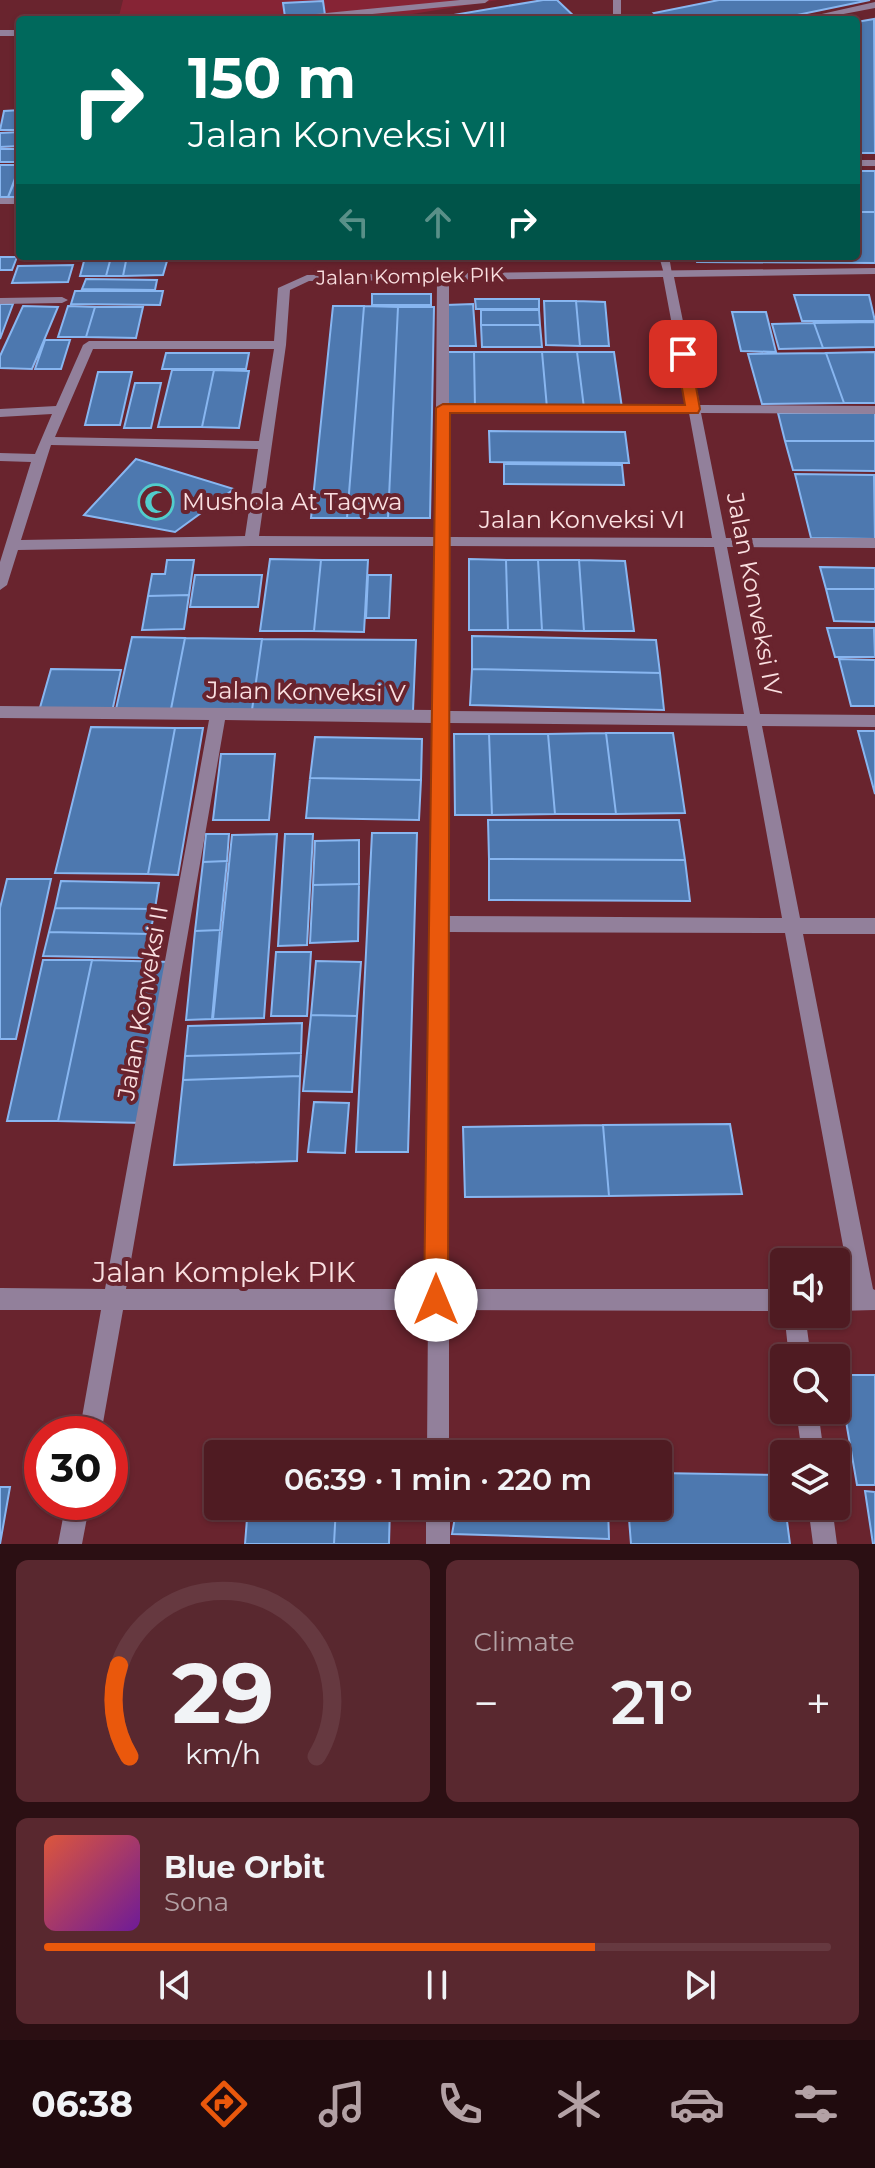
<!DOCTYPE html>
<meta charset="utf-8">
<style>
:root{--surface:#4f1b22;--page:#59282f;--text:#f1f3f6;--muted:#b3a1a5;--line:#663940;--accent:#ea580c}
body{margin:0;font-family:Montserrat,sans-serif;background:var(--page);color:var(--text);height:100vh;display:flex;flex-direction:column;font-size:30px;white-space:nowrap}
*{box-sizing:border-box;margin:0}
p{font-size:26px;color:var(--muted)}
.icon{flex:none;width:44px;height:44px;fill:none;stroke:currentColor;stroke-width:2;stroke-linecap:round;stroke-linejoin:round}
.map{position:relative;height:1544px;overflow:hidden}
.details{display:flex;flex-direction:column;gap:16px;padding:16px;background:#2b0f13;flex:1}
.details>*{flex:none}
.guide{position:absolute;left:16px;top:16px;width:844px;height:244px;border-radius:8px;box-shadow:0 2px 6px #0004,0 0 0 2px var(--line);background:#00695c;color:#fff;overflow:hidden}
.tools{position:absolute;left:770px;top:1248px;display:grid;gap:16px}
.tools a{display:grid;place-items:center;width:80px;height:80px;border-radius:8px;background:var(--surface);box-shadow:0 2px 6px #0004,0 0 0 2px var(--line);font-size:40px}
.speed{position:absolute;left:24px;top:1416px;display:flex;gap:16px;font-size:40px;font-weight:700;text-align:center}
.speed>*{display:grid;place-content:center;width:104px;height:104px;border-radius:50%;background:var(--surface);box-shadow:0 2px 6px #0004,0 0 0 2px var(--line);line-height:1}
.speed .limit{border:12px solid #d22;background:#fff;color:#111}
.pin{position:absolute;display:grid;place-items:center;width:68px;height:68px;color:#fff;margin:-34px;border-radius:16px;box-shadow:0 4px 12px #0006}
.me{position:absolute;width:88px;margin:-44px;rotate:0deg;stroke-linejoin:round;filter:drop-shadow(0 0 6px #0008)}
.turn{display:flex;align-items:center;gap:28px;height:168px;padding:0 40px;font-size:36px}
.turn .icon{width:104px;height:104px;stroke-width:2.5}
.turn b{display:block;font-size:56px;line-height:68px}
.lanes{display:flex;align-items:center;height:76px;padding:0 40px;background:#0003;justify-content:center;gap:40px;direction:ltr}
.lanes .off{opacity:.35}
.big{font-size:60px;font-weight:600;line-height:1.1}
.details .widget{flex:1;display:flex;flex-direction:column;justify-content:center;gap:12px;min-width:0;padding:0 28px;border-radius:12px;background:var(--page)}
.details .dial{align-items:center;gap:0}
.dial svg{height:208px;overflow:visible;fill:none;stroke:var(--line);stroke-width:7;stroke-linecap:round;text-anchor:middle}
.dial text{fill:var(--text);stroke:none}
.song{display:flex;align-items:center;gap:24px}
.cover{width:96px;height:96px;border-radius:12px;background:linear-gradient(135deg,hsl(10 70% 55%),hsl(280 70% 35%))}
.played{height:8px;border-radius:4px;background:linear-gradient(90deg,var(--accent) 70%,var(--line) 70%)}
.keys{display:flex;justify-content:space-around;direction:ltr}
.heat{display:flex;justify-content:space-between;align-items:center;font-size:44px;direction:ltr}
.details .tiles{flex:1;display:grid;gap:16px;grid-template-columns:1fr 1fr}
.widget:last-child{grid-column:span 2}
.trip{position:absolute;left:204px;top:1440px;width:468px;height:80px;border-radius:8px;background:var(--surface);box-shadow:0 2px 6px #0004,0 0 0 2px var(--line);font-weight:600;line-height:80px;text-align:center}
.menu{display:flex;height:128px;justify-content:space-around;align-items:center;background:#200b0e;color:var(--muted)}
.menu .icon{width:56px;height:56px}
.menu .current{color:var(--accent)}
.menu b{font-size:36px;color:var(--text)}
.map>svg:first-child{display:block}
.green{fill:#862435}
.building{fill:#4d78af;stroke:#88b6f0;stroke-width:2}
.lines{fill:none;stroke-linecap:round;stroke-linejoin:round}
.lane{fill:#92809b;fill-rule:evenodd}
.street{fill:#92809b;fill-rule:evenodd}
.route{fill:#ea580c;stroke:#983908;stroke-width:2}
.labels{text-anchor:middle;stroke-width:8;stroke-linejoin:round;paint-order:stroke}
.far-street-label{font-size:20px;fill:#fae0e1;stroke:#69242e}
.poi-label{font-size:24px;fill:#fae0e1;stroke:#69242e;text-anchor:start}
.street-label{font-size:24px;fill:#fae0e1;stroke:#69242e}
.near-street-label{font-size:28px;fill:#fae0e1;stroke:#69242e}
</style>
<div class="map">
<svg width="875" height="1544" viewBox="0 0 875 1544">
<rect width="100%" height="100%" fill="#69242e"/>
<path class="green" d="M 123,0 L 498,0 L 376,20 L 325,20 L 321,15 L 236,20 L 118,20 Z"/>
<path class="building" d="M 543,0 L 557,0 L 578,20 L 424,20 Z
M 719,0 L 870,0 L 773,20 L 663,20 L 654,13 Z
M 323,1 L 325,15 L 285,17 L 283,3 Z
M 874,19 L 875,153 L 856,153 L 856,22 Z
M 20,110 L 20,130 L 0,130 L 4,111 Z
M 20,132 L 20,146 L 0,147 L 0,133 Z
M 0,149 L 20,149 L 20,162 L 0,162 Z
M 0,165 L 20,165 L 8,197 L 0,197 Z
M 20,169 L 20,197 L 8,197 Z
M 856,171 L 875,171 L 875,212 L 856,212 Z
M 856,212 L 875,212 L 875,263 L 697,262 L 695,256 L 856,256 Z
M 0,257 L 17,257 L 12,270 L 0,270 Z
M 84,261 L 110,261 L 106,276 L 80,276 Z
M 110,261 L 126,261 L 123,276 L 106,276 Z
M 126,261 L 167,261 L 163,275 L 123,276 Z
M 73,265 L 68,282 L 12,283 L 18,266 Z
M 86,279 L 157,280 L 155,290 L 82,289 Z
M 75,291 L 163,291 L 160,305 L 71,304 Z
M 372,294 L 431,294 L 431,305 L 372,305 Z
M 794,295 L 869,295 L 875,321 L 802,321 Z
M 475,299 L 539,299 L 539,309 L 476,309 Z
M 544,301 L 576,301 L 580,346 L 546,345 Z
M 576,301 L 605,302 L 609,346 L 580,346 Z
M 0,304 L 13,304 L 0,339 Z
M 473,304 L 476,346 L 448,346 L 446,305 Z
M 23,306 L 58,307 L 32,369 L 0,368 L 0,356 Z
M 68,306 L 95,307 L 86,337 L 58,337 Z
M 333,306 L 364,306 L 347,518 L 311,518 Z
M 364,306 L 398,307 L 388,518 L 347,518 Z
M 95,307 L 143,307 L 136,338 L 86,337 Z
M 398,307 L 434,307 L 430,518 L 388,518 Z
M 481,310 L 539,310 L 540,325 L 481,325 Z
M 732,312 L 766,312 L 776,352 L 741,351 Z
M 875,322 L 875,347 L 823,348 L 814,323 Z
M 814,323 L 823,348 L 779,349 L 772,324 Z
M 481,325 L 540,325 L 542,347 L 482,347 Z
M 45,340 L 70,340 L 61,369 L 35,369 Z
M 448,352 L 474,352 L 475,408 L 448,408 Z
M 474,352 L 542,352 L 547,408 L 475,408 Z
M 542,352 L 577,352 L 584,408 L 547,408 Z
M 577,352 L 614,352 L 622,408 L 584,408 Z
M 875,352 L 875,403 L 844,403 L 826,353 Z
M 166,353 L 249,353 L 246,369 L 162,369 Z
M 826,353 L 844,403 L 762,404 L 748,354 Z
M 172,370 L 214,370 L 202,427 L 158,427 Z
M 214,370 L 249,371 L 239,428 L 202,427 Z
M 98,372 L 132,372 L 120,425 L 85,425 Z
M 135,383 L 161,383 L 151,428 L 124,428 Z
M 778,413 L 875,413 L 875,441 L 785,441 Z
M 489,431 L 625,432 L 629,463 L 490,462 Z
M 785,441 L 875,441 L 875,471 L 793,470 Z
M 136,459 L 234,489 L 175,532 L 84,515 Z
M 504,464 L 622,465 L 624,485 L 504,484 Z
M 795,474 L 874,475 L 875,539 L 811,538 Z
M 270,559 L 321,560 L 314,631 L 260,631 Z
M 469,559 L 506,560 L 508,630 L 469,630 Z
M 167,560 L 194,560 L 189,595 L 148,596 L 152,574 L 165,574 Z
M 321,560 L 368,560 L 364,632 L 314,631 Z
M 506,560 L 538,560 L 542,630 L 508,630 Z
M 538,560 L 579,560 L 584,631 L 542,630 Z
M 579,560 L 625,561 L 634,631 L 584,631 Z
M 820,567 L 875,568 L 875,589 L 826,589 Z
M 195,575 L 262,575 L 258,607 L 190,607 Z
M 368,575 L 391,575 L 389,618 L 366,618 Z
M 826,589 L 875,589 L 875,622 L 834,621 Z
M 189,595 L 184,629 L 142,630 L 148,596 Z
M 827,628 L 874,628 L 875,657 L 835,657 Z
M 472,636 L 656,640 L 660,673 L 472,669 Z
M 132,637 L 185,638 L 171,709 L 116,709 Z
M 185,638 L 262,639 L 252,710 L 171,709 Z
M 262,639 L 416,640 L 413,711 L 252,710 Z
M 839,659 L 875,660 L 875,706 L 851,706 Z
M 51,669 L 121,670 L 112,712 L 39,711 Z
M 472,669 L 660,673 L 664,710 L 470,705 Z
M 91,727 L 175,728 L 148,874 L 55,873 Z
M 175,728 L 203,728 L 178,875 L 148,874 Z
M 858,731 L 875,731 L 875,794 Z
M 606,733 L 616,814 L 555,814 L 548,734 Z
M 606,733 L 673,733 L 685,813 L 616,814 Z
M 454,734 L 489,734 L 492,815 L 455,815 Z
M 489,734 L 548,734 L 555,814 L 492,815 Z
M 315,737 L 422,739 L 421,780 L 310,778 Z
M 221,754 L 275,754 L 269,820 L 213,820 Z
M 310,778 L 421,780 L 419,820 L 306,818 Z
M 488,820 L 679,820 L 685,860 L 489,859 Z
M 372,833 L 417,833 L 408,1152 L 356,1152 Z
M 206,834 L 229,834 L 227,861 L 203,862 Z
M 277,834 L 264,1018 L 213,1019 L 232,835 Z
M 285,834 L 313,834 L 307,945 L 278,946 Z
M 359,840 L 359,884 L 313,885 L 315,841 Z
M 489,859 L 685,860 L 690,901 L 489,900 Z
M 227,861 L 220,930 L 195,931 L 203,862 Z
M 7,879 L 51,879 L 16,1039 L 0,1039 L 0,908 Z
M 61,881 L 159,883 L 155,909 L 55,908 Z
M 359,884 L 358,941 L 310,943 L 313,885 Z
M 55,908 L 155,909 L 150,934 L 49,932 Z
M 220,930 L 212,1019 L 186,1020 L 195,931 Z
M 49,932 L 150,934 L 145,958 L 43,956 Z
M 276,952 L 311,952 L 307,1016 L 271,1016 Z
M 43,960 L 92,960 L 58,1121 L 7,1121 Z
M 92,960 L 171,962 L 143,1123 L 58,1121 Z
M 316,961 L 361,962 L 357,1016 L 311,1015 Z
M 311,1015 L 357,1016 L 352,1092 L 303,1091 Z
M 302,1023 L 301,1053 L 185,1056 L 188,1026 Z
M 301,1053 L 300,1076 L 183,1080 L 185,1056 Z
M 300,1076 L 297,1161 L 174,1165 L 183,1080 Z
M 314,1102 L 349,1103 L 345,1153 L 308,1152 Z
M 730,1124 L 742,1194 L 609,1196 L 603,1125 Z
M 603,1125 L 609,1196 L 465,1197 L 463,1127 Z
M 838,1375 L 875,1375 L 875,1485 L 857,1485 Z
M 658,1473 L 781,1475 L 790,1544 L 631,1544 L 628,1506 L 658,1506 Z
M 0,1487 L 10,1487 L 0,1544 Z
M 865,1491 L 875,1492 L 875,1544 L 873,1544 Z
M 248,1506 L 336,1506 L 334,1544 L 245,1544 Z
M 336,1506 L 390,1506 L 389,1544 L 334,1544 Z
M 457,1506 L 608,1506 L 609,1539 L 452,1534 Z"/>
<g class="lines">
<path class="lane" d="M 460,0 L 489,0 L 485,3 L 311,20 L 281,20 L 285,17 Z
M 613,0 L 621,0 L 621,20 L 613,20 Z
M 875,2 L 875,8 L 812,20 L 795,20 Z
M 856,160 L 875,160 L 875,166 L 856,166 Z
M 659,256 L 669,256 L 672,274 L 664,274 Z"/>
<path class="street" d="M 0,30 L 20,30 L 20,36 L 0,36 Z
M 0,198 L 20,198 L 20,204 L 0,204 Z
M 875,268 L 875,274 L 674,277 L 700,405 L 875,406 L 875,414 L 701,413 L 726,538 L 875,538 L 875,548 L 727,547 L 760,714 L 875,715 L 875,727 L 762,726 L 800,918 L 875,918 L 875,934 L 803,934 L 873,1289 L 875,1290 L 875,1310 L 836,1311 L 836,1289 L 851,1289 L 785,933 L 449,932 L 449,1289 L 784,1289 L 784,1311 L 449,1310 L 449,1454 L 427,1454 L 428,1310 L 123,1310 L 101,1434 L 79,1434 L 101,1310 L 0,1310 L 0,1288 L 105,1289 L 209,720 L 0,718 L 0,706 L 433,710 L 435,546 L 251,546 L 18,550 L 7,585 L 0,590 L 0,562 L 31,462 L 0,461 L 0,453 L 35,454 L 52,414 L 0,417 L 0,409 L 56,406 L 83,345 L 89,341 L 274,341 L 278,288 L 307,275 ZM 663,277 L 687,405 L 449,404 L 449,280 ZM 437,280 L 435,537 L 259,536 L 286,345 L 290,290 L 309,281 ZM 93,349 L 274,349 L 259,441 L 55,437 ZM 449,412 L 689,413 L 712,538 L 449,537 ZM 51,445 L 258,449 L 245,536 L 21,540 ZM 449,546 L 714,547 L 744,714 L 449,711 ZM 225,720 L 433,723 L 428,1289 L 126,1289 ZM 449,723 L 747,726 L 782,918 L 449,916 Z
M 0,298 L 62,297 L 68,300 L 62,303 L 0,304 Z
M 784,1312 L 805,1314 L 811,1358 L 789,1358 Z
M 796,1410 L 818,1410 L 824,1454 L 802,1454 Z
M 66,1502 L 90,1502 L 82,1544 L 58,1544 Z
M 426,1506 L 450,1506 L 450,1544 L 426,1544 Z
M 808,1506 L 832,1506 L 837,1544 L 813,1544 Z"/>
</g>
<path class="route" d="M 683,350 L 690,354 L 700,409 L 698,413 L 450,413 L 448,1300 L 445,1308 L 436,1312 L 428,1308 L 424,1300 L 436,408 L 443,404 L 685,405 L 676,354 Z"/>
<defs>
<symbol id="mosque-ring" viewBox="-11 -11 22 22"><circle r="9.5" fill="#69242e" stroke="#52cdcc" stroke-width="1.5"/><path d="M3.5-4.9A6 6 0 1 0 3.5 4.9A5 5 0 1 1 3.5-4.9Z" fill="#52cdcc"/></symbol>
</defs>
<g fill-rule="evenodd">
<use href="#mosque-ring" x="136" y="482" width="40" height="40"/>
</g>
<g class="labels">
<g class="far-street-label">
<text transform="translate(410 276) rotate(-1)" y="7">Jalan Komplek PIK</text>
</g>
<g class="poi-label">
<text x="182" y="510">Mushola At Taqwa</text>
</g>
<g class="street-label">
<text x="582" y="528">Jalan Konveksi VI</text>
<text transform="translate(754 594) rotate(79)" y="8">Jalan Konveksi IV</text>
<text transform="translate(306 692) rotate(1)" y="8">Jalan Konveksi V</text>
<text transform="translate(143 1003) rotate(-80)" y="8">Jalan Konveksi II</text>
</g>
<g class="near-street-label">
<text x="224" y="1282">Jalan Komplek PIK</text>
</g>
</g>
</svg>
<div class="tools">
<a><svg class="icon" aria-label="sound" viewBox="0 0 24 24"><path d="M4 9h4l5-4v14l-5-4H4zM17 9q2 3 0 6"/></svg></a>
<a><svg class="icon" aria-label="search" viewBox="0 0 24 24"><circle cx="10" cy="10" r="6"/><path d="M15 15l6 6"/></svg></a>
<a><svg class="icon" aria-label="layers" viewBox="0 0 24 24"><path d="M12 4l9 5-9 5-9-5zM3 14l9 5 9-5"/></svg></a>
</div>
<div class="speed"><div class="limit">30</div></div>
<div class="pin" style="left:683px;top:354px;background:#d93025"><svg class="icon" aria-label="arrive" viewBox="0 0 24 24"><path d="M6 21V4h12l-3 4 3 4H6"/></svg></div>
<svg class="me" style="left:436px;top:1300px" viewBox="-20 -20 40 40"><circle r="19" fill="#fff"/><path d="M0-13L10 11 0 6-10 11z" fill="#ea580c"/></svg>
<div class="trip">06:39 · 1 min · 220 m</div>
<div class="guide">
<div class="turn"><svg class="icon" aria-label="right" viewBox="0 0 24 24"><path d="M7 20v-9h11M14 6l5 5-5 5"/></svg><div><b>150 m</b>Jalan Konveksi VII</div></div>
<div class="lanes"><svg class="icon off" aria-label="left" viewBox="0 0 24 24"><path d="M17 20v-9H6M10 6l-5 5 5 5"/></svg><svg class="icon off" aria-label="ahead" viewBox="0 0 24 24"><path d="M12 20V5M6 11l6-6 6 6"/></svg><svg class="icon" aria-label="right" viewBox="0 0 24 24"><path d="M7 20v-9h11M14 6l5 5-5 5"/></svg></div>
</div>
</div>
<section class="details">
<div class="tiles">
<div class="widget dial"><svg viewBox="0 0 100 80">
<path d="M14 69A42 42 0 1 1 86 69"/>
<path d="M14 69A42 42 0 0 1 10 34" stroke="#ea580c"/>
<text x="50" y="56" font-size="32" font-weight="700">29</text>
<text x="50" y="72" font-size="11">km/h</text>
</svg></div>
<div class="widget"><p>Climate</p>
<div class="heat"><a>−</a><b class="big">21°</b><a>+</a></div>
</div>
<div class="widget">
<div class="song"><i class="cover"></i><div><b>Blue Orbit</b><p>Sona</p></div></div>
<div class="played"></div>
<div class="keys"><svg class="icon" aria-label="previous" viewBox="0 0 24 24"><path d="M18 5L8 12l10 7zM5 5v14"/></svg><svg class="icon" aria-label="pause" viewBox="0 0 24 24"><path d="M8 5v14M16 5v14"/></svg><svg class="icon" aria-label="next" viewBox="0 0 24 24"><path d="M6 5l10 7-10 7zM19 5v14"/></svg></div>
</div>
</div>
</section>
<nav class="menu">
<b>06:38</b>
<svg class="icon current" aria-label="directions" viewBox="0 0 24 24"><path d="M12 3l9 9-9 9-9-9zM9 14v-3h6M13 9l2 2-2 2"/></svg>
<svg class="icon" aria-label="music" viewBox="0 0 24 24"><path d="M9 18V5l10-2v13"/><circle cx="6" cy="18" r="3"/><circle cx="16" cy="16" r="3"/></svg>
<svg class="icon" aria-label="phone" viewBox="0 0 24 24"><path d="M5 4h4l2 5-3 2q2 4 5 5l2-3 5 2v4C11 20 4 13 5 4z"/></svg>
<svg class="icon" aria-label="climate" viewBox="0 0 24 24"><path d="M12 3v18M4 7l16 10M4 17L20 7"/></svg>
<svg class="icon" aria-label="car" viewBox="0 0 24 24"><path d="M5 17H2v-5l4-1 3-4h7l3 4 3 1v5h-3M9 17h6M6 11h13"/><circle cx="7" cy="17" r="2"/><circle cx="17" cy="17" r="2"/></svg>
<svg class="icon" aria-label="filters" viewBox="0 0 24 24"><path d="M4 7h16M4 17h16"/><circle cx="9" cy="7" r="2"/><circle cx="15" cy="17" r="2"/></svg>
</nav>
